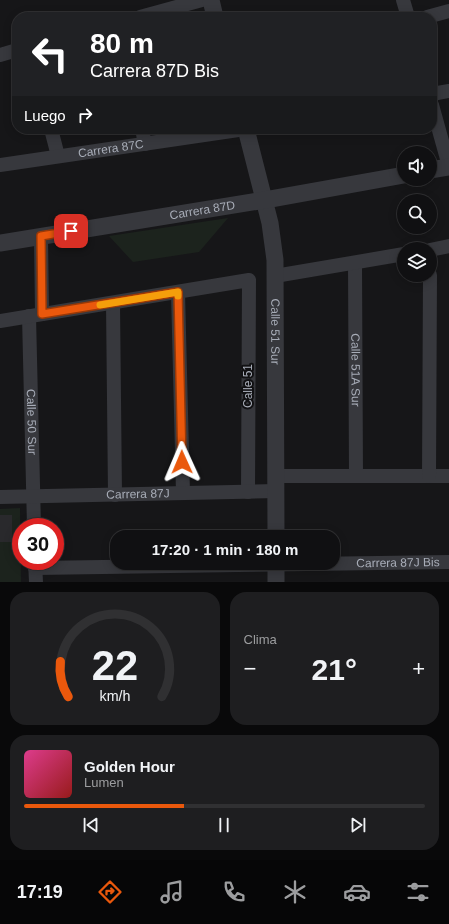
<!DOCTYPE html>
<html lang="es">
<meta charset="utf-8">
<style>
:root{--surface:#101012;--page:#1e1e20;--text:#f1f3f6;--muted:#9c9d9f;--line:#303032;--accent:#ea580c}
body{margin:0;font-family:Helvetica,sans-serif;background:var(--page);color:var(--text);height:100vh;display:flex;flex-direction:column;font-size:15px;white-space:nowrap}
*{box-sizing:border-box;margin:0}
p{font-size:13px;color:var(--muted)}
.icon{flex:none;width:22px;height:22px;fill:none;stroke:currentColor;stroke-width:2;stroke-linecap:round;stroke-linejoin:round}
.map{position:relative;height:582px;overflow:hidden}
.details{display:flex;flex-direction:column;gap:10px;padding:10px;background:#09090a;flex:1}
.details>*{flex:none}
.guide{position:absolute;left:12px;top:12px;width:425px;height:122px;border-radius:16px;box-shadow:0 2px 10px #0003,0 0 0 1px var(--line);background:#202124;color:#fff;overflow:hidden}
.fabs{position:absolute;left:397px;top:146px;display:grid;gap:8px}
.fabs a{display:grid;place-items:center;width:40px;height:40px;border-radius:50%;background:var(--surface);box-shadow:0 2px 10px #0003,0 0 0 1px var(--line);font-size:20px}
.speed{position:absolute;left:12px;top:518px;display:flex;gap:8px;font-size:20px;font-weight:700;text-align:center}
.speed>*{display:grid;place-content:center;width:52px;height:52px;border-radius:50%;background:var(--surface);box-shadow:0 2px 10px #0003,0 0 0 1px var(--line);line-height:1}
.speed .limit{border:6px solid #d22;background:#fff;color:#111}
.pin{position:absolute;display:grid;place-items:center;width:34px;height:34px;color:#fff;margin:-17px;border-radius:8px;box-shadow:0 2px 6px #0006}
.me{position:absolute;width:44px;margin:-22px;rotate:359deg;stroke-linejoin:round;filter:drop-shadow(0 0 3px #0008)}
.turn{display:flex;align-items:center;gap:14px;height:84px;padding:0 12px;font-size:18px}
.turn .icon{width:52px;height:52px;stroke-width:2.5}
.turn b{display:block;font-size:28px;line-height:34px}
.then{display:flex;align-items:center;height:38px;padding:0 12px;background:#0003;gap:8px;font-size:15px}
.big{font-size:30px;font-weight:600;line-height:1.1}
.details .card{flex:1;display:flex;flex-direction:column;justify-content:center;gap:6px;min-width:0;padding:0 14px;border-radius:16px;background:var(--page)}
.details .dial{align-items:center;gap:0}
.dial svg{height:104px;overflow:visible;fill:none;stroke:var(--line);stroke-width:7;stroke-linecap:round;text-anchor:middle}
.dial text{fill:var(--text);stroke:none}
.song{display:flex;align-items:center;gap:12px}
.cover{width:48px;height:48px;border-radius:6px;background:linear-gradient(135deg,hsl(330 70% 55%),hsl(0 70% 35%))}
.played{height:4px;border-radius:2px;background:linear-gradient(90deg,var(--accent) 40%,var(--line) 40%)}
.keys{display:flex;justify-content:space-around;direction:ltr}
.heat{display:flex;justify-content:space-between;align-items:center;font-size:22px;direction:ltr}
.details .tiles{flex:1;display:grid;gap:10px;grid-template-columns:1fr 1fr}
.card:last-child{grid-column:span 2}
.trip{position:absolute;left:110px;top:530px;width:230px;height:40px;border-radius:16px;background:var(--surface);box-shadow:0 2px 10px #0003,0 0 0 1px var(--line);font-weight:600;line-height:40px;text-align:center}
.dock{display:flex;height:64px;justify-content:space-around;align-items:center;background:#060607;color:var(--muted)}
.dock .icon{width:28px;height:28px}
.dock .selected{color:var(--accent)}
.dock b{font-size:18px;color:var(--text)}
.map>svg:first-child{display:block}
.green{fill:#1c231d}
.building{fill:#29292c}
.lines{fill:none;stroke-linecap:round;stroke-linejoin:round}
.minor{stroke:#37383d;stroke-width:14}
.tertiary{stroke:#37383d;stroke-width:17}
.route-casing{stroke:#983908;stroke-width:10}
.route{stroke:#ea580c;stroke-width:7}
.slow{stroke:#f59e0b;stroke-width:7}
.labels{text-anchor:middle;stroke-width:4;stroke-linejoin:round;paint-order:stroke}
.street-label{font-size:12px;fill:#a8adb8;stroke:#111113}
</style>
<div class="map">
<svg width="449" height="582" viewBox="0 0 449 582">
<rect width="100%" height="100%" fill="#161618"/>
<path class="green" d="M 228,218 L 199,252 L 133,262 L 109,236 Z
M 20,508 L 21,582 L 0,582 L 0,509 Z"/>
<path class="building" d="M 0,515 L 12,515 L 12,542 L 0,542 Z"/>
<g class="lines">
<g class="minor">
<path d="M 403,0 L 408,17"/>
<path d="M 140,17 L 202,0"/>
<path d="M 427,17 L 449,11"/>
<path d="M 0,55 L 17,50"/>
<path d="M 432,94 L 449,91"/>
<path d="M 432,105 L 449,166"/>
<path d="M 51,129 L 58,156"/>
<path d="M 142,129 L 145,144"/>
<path id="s1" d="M 0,165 L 245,129"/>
<path d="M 41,236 L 42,314"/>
<path d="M 430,250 L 449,246"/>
<path id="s2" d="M 355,263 L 356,476"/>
<path d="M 275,276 L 404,254"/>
<path d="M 178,292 L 183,493"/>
<path d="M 113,303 L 115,495"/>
<path id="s3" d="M 29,316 L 34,527"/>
<path d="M 0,321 L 249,280 L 248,492"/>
<path d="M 276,476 L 449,476"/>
<path d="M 429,476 L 430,275"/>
<path id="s4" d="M 0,497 L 276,491"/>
<path d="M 35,561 L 36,582"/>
<path id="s5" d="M 35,568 L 449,562"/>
</g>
<g class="tertiary">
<path d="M 211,0 L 215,17"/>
<path id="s6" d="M 246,129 L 270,223 L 275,260 L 276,537"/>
<path d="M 430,170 L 449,167"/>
<path id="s7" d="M 0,243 L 265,200 L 404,175"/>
<path d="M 276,563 L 276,582"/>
</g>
</g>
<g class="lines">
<defs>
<path id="route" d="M 71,231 L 41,236 L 42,314 L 178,292 L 182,462"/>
</defs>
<use href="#route" class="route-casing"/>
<use href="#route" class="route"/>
<path class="slow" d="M 100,305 L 178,292 L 178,296"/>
</g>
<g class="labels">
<g class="street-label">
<text dy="4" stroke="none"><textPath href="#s1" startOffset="112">Carrera 87C</textPath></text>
<text dy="4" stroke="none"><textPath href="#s7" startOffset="205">Carrera 87D</textPath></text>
<text dy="4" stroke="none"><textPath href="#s6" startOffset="206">Calle 51 Sur</textPath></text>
<text dy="4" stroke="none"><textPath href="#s2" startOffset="107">Calle 51A Sur</textPath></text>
<text transform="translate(248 386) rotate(-90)" y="4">Calle 51</text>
<text dy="4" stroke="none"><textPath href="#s3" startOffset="106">Calle 50 Sur</textPath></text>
<text dy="4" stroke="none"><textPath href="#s4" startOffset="138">Carrera 87J</textPath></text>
<text dy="4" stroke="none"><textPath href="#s5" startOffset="363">Carrera 87J Bis</textPath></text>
</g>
</g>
</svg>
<div class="fabs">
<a><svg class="icon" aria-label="sound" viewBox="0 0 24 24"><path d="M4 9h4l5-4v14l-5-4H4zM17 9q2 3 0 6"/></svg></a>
<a><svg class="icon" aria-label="search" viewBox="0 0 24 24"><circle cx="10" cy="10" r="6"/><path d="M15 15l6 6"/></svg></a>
<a><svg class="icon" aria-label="layers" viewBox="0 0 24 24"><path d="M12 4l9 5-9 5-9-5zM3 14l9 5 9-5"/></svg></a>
</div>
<div class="speed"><div class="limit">30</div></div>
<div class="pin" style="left:71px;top:231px;background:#d93025"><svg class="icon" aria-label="arrive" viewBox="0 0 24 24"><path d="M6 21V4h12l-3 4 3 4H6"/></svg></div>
<svg class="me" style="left:182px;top:462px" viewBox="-20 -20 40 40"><path d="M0-17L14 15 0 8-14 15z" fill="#ea580c" stroke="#fff" stroke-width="4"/></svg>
<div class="trip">17:20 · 1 min · 180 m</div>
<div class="guide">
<div class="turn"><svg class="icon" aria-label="left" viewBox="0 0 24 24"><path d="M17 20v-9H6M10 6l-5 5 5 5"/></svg><div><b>80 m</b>Carrera 87D Bis</div></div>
<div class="then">Luego<svg class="icon" aria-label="right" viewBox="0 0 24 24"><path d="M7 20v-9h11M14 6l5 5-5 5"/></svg></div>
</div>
</div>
<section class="details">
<div class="tiles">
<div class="card dial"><svg viewBox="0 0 100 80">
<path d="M14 69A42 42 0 1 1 86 69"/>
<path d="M14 69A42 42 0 0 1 8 42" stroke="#ea580c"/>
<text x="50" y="56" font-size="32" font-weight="700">22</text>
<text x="50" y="72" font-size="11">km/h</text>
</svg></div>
<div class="card"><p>Clima</p>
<div class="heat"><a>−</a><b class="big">21°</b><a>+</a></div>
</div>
<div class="card">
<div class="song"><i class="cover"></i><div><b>Golden Hour</b><p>Lumen</p></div></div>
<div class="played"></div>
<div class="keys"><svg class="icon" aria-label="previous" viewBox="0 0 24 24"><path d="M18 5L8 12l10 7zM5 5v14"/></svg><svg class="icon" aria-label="pause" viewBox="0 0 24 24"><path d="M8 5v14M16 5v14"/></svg><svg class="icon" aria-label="next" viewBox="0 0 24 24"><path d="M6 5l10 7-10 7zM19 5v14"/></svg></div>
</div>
</div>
</section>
<nav class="dock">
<b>17:19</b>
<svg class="icon selected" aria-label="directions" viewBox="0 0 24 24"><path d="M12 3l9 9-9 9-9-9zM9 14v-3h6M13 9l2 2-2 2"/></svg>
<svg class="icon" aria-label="music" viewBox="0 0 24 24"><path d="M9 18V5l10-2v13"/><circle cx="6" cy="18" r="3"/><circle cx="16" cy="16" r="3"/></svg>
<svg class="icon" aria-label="phone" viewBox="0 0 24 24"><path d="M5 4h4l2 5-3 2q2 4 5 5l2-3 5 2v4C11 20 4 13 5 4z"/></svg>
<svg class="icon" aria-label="climate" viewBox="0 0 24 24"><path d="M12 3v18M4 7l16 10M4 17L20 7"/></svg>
<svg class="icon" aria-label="car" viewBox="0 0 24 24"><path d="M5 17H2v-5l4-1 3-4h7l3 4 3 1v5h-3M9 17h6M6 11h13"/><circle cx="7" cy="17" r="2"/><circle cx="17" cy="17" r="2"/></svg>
<svg class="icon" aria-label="filters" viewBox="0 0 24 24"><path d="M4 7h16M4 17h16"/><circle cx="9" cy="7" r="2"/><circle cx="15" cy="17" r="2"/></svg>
</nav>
